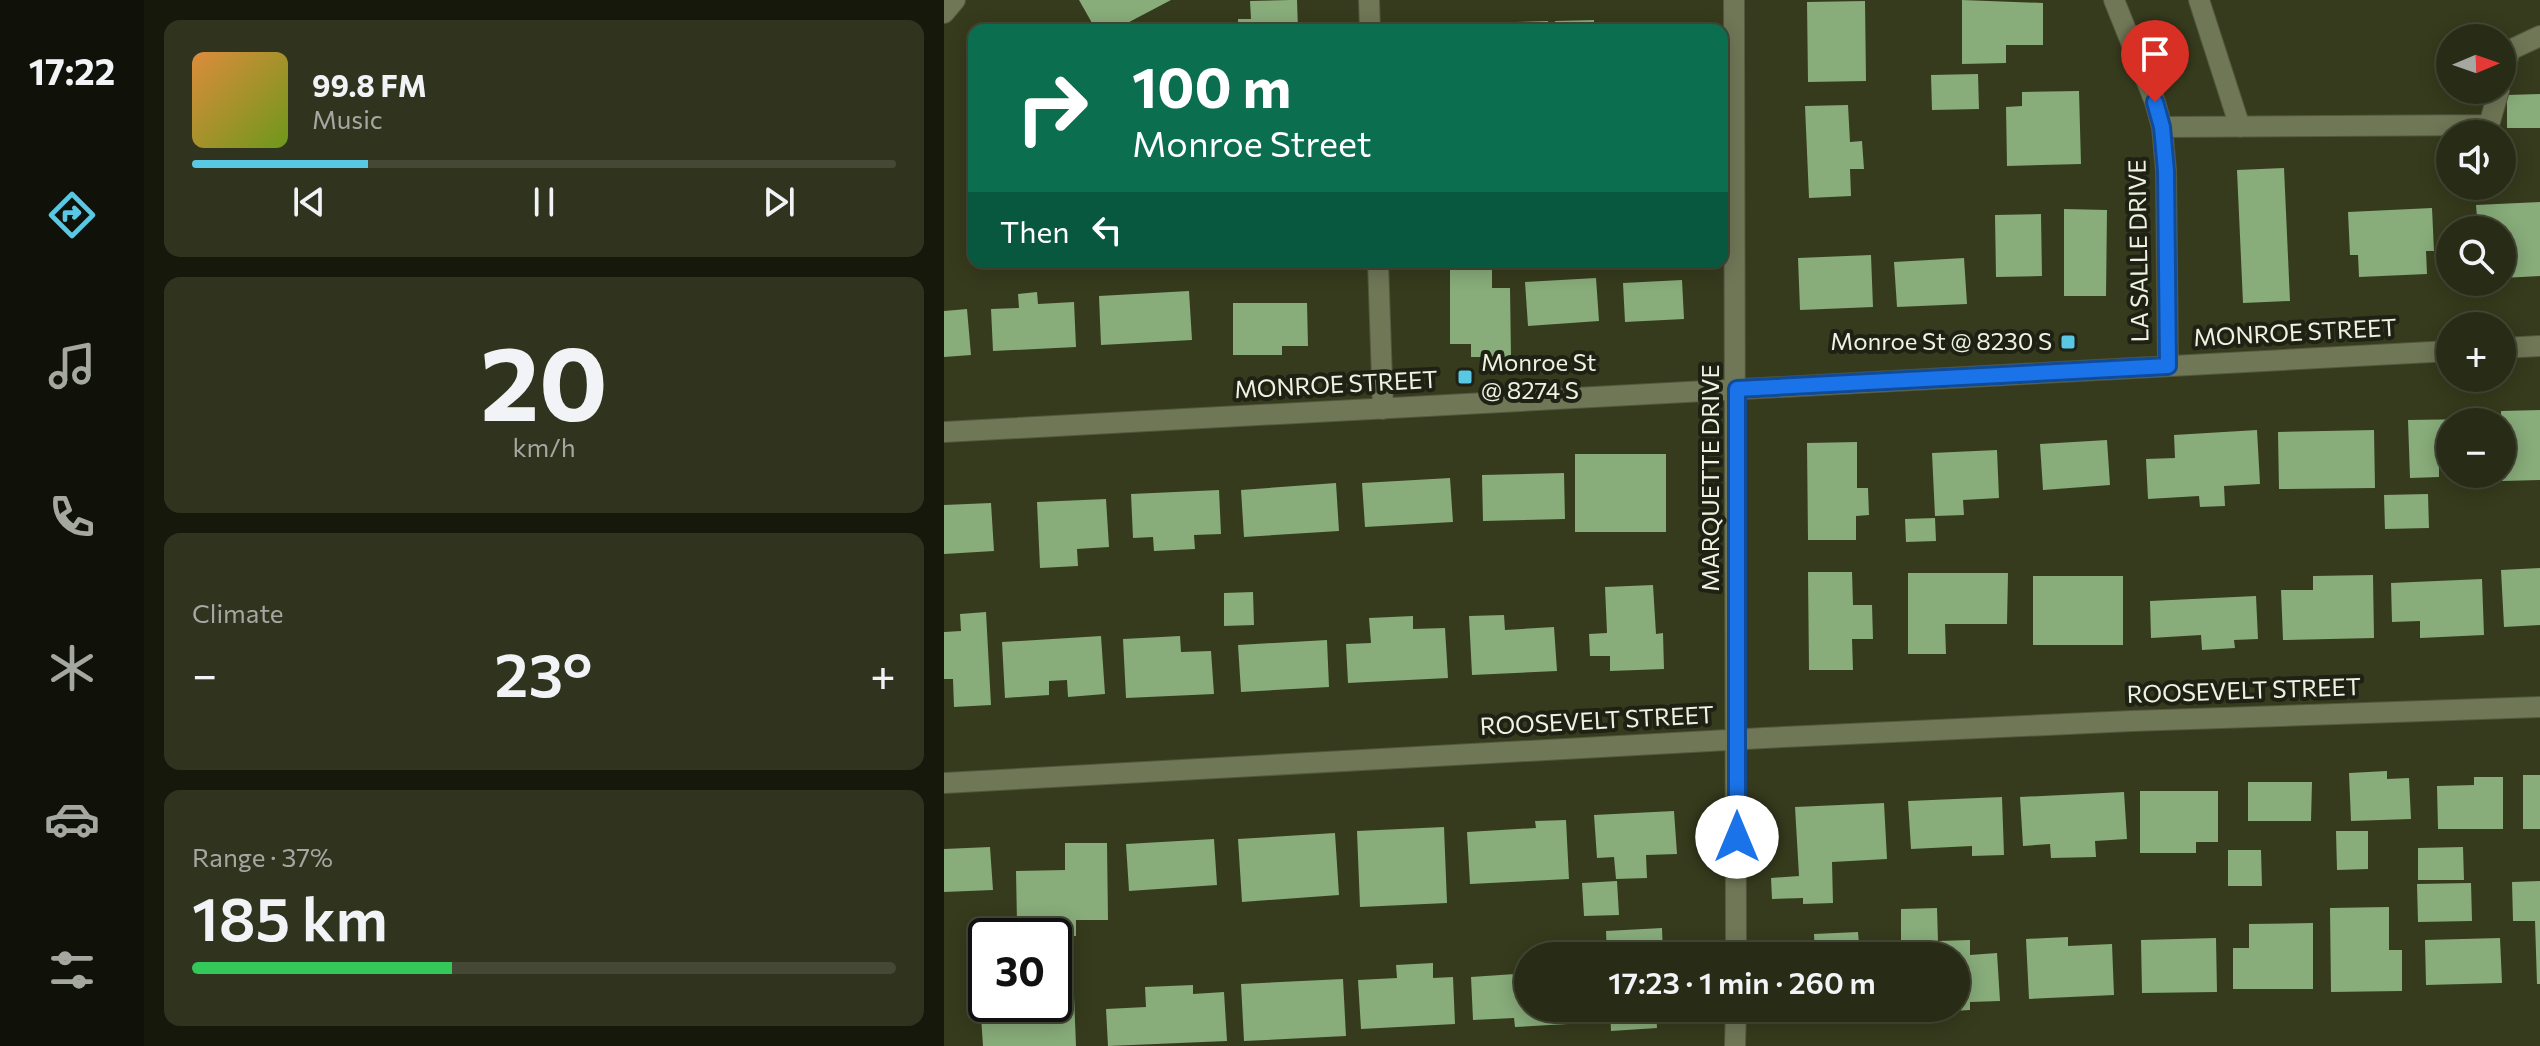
<!DOCTYPE html>
<meta charset="utf-8">
<style>
:root{--surface:#282c16;--page:#30341f;--text:#f1f3f6;--muted:#a5a7a1;--line:#444835;--accent:#59c8e4}
body{margin:0;font-family:Commissioner,sans-serif;background:var(--page);color:var(--text);height:100vh;display:flex;flex-direction:column;font-size:30px;white-space:nowrap}
*{box-sizing:border-box;margin:0}
p{font-size:26px;color:var(--muted)}
.icon{flex:none;width:44px;height:44px;fill:none;stroke:currentColor;stroke-width:2;stroke-linecap:round;stroke-linejoin:round}
.map{position:relative;flex:1;overflow:hidden}
.panel{display:flex;flex-direction:column;gap:20px;padding:20px;background:#16180c;width:800px}
.panel>*{flex:none}
.hud{position:absolute;left:24px;top:24px;width:760px;height:244px;border-radius:16px;box-shadow:0 4px 20px #0003,0 0 0 2px var(--line);background:#0b6e4f;color:#fff;overflow:hidden}
.needle{width:52px;rotate:88deg}
.tools{position:absolute;left:1492px;top:24px;display:grid;gap:16px}
.tools a{display:grid;place-items:center;width:80px;height:80px;border-radius:50%;background:var(--surface);box-shadow:0 4px 20px #0003,0 0 0 2px var(--line);font-size:40px}
.speed{position:absolute;left:24px;top:918px;display:flex;gap:16px;font-size:40px;font-weight:700;text-align:center}
.speed>*{display:grid;place-content:center;width:104px;height:104px;border-radius:50%;background:var(--surface);box-shadow:0 4px 20px #0003,0 0 0 2px var(--line);line-height:1}
.speed .limit{border:4px solid #111;border-radius:12px;background:#fff;color:#111}
.pin{position:absolute;display:grid;place-items:center;width:68px;height:68px;color:#fff;margin:-82px -34px;border-radius:50% 50% 50% 0;rotate:-45deg;box-shadow:0 0 8px #0007}
.pin .icon{rotate:45deg}
.me{position:absolute;width:88px;margin:-44px;rotate:0deg;stroke-linejoin:round;filter:drop-shadow(0 0 6px #0008)}
.turn{display:flex;align-items:center;gap:28px;height:168px;padding:0 32px;font-size:36px}
.turn .icon{width:104px;height:104px;stroke-width:2.5}
.turn b{display:block;font-size:56px;line-height:68px}
.then{display:flex;align-items:center;height:76px;padding:0 32px;background:#0003;gap:16px;font-size:30px}
.big{font-size:60px;font-weight:600;line-height:1.1}
.panel .widget{flex:1;display:flex;flex-direction:column;justify-content:center;gap:12px;min-width:0;padding:0 28px;border-radius:16px;background:var(--page)}
.panel .dial{align-items:center;gap:0}
.dial b{font-size:104px;line-height:1}
.song{display:flex;align-items:center;gap:24px}
.cover{width:96px;height:96px;border-radius:12px;background:linear-gradient(135deg,hsl(30 70% 55%),hsl(80 70% 35%))}
.played{height:8px;border-radius:4px;background:linear-gradient(90deg,var(--accent) 25%,var(--line) 25%)}
.keys{display:flex;justify-content:space-around;direction:ltr}
.heat{display:flex;justify-content:space-between;align-items:center;font-size:44px;direction:ltr}
.charge{height:12px;border-radius:6px;background:linear-gradient(90deg,#34c759 37%,var(--line) 0)}
.trip{position:absolute;left:570px;top:942px;width:456px;height:80px;border-radius:40px;background:var(--surface);box-shadow:0 4px 20px #0003,0 0 0 2px var(--line);font-weight:600;line-height:80px;text-align:center}
main{display:flex;flex:1;min-height:0}
.menu{display:flex;flex-direction:column;width:144px;justify-content:space-around;align-items:center;background:#101209;color:var(--muted)}
.menu .icon{width:56px;height:56px}
.menu .active{color:var(--accent)}
.menu b{font-size:36px;color:var(--text)}
.map>svg:first-child{display:block}
.building{fill:#88ac7a}
.lines{fill:none;stroke-linecap:round;stroke-linejoin:round}
.minor-casing{stroke:#53583e;stroke-width:22}
.minor{stroke:#707757;stroke-width:20}
.route-casing{stroke:#114b97;stroke-width:20}
.route{stroke:#1a73e8;stroke-width:14}
.poi-dot{fill:#59c8e4;stroke:#1e2114;stroke-width:3}
.labels{text-anchor:middle;stroke-width:8;stroke-linejoin:round;paint-order:stroke}
.street-label{font-size:24px;fill:#eef2e0;stroke:#1e2114}
.poi-label{font-size:24px;fill:#eef2e0;stroke:#1e2114;text-anchor:end}
</style>
<main>
<nav class="menu">
<b>17:22</b>
<svg class="icon active" aria-label="directions" viewBox="0 0 24 24"><path d="M12 3l9 9-9 9-9-9zM9 14v-3h6M13 9l2 2-2 2"/></svg>
<svg class="icon" aria-label="music" viewBox="0 0 24 24"><path d="M9 18V5l10-2v13"/><circle cx="6" cy="18" r="3"/><circle cx="16" cy="16" r="3"/></svg>
<svg class="icon" aria-label="phone" viewBox="0 0 24 24"><path d="M5 4h4l2 5-3 2q2 4 5 5l2-3 5 2v4C11 20 4 13 5 4z"/></svg>
<svg class="icon" aria-label="climate" viewBox="0 0 24 24"><path d="M12 3v18M4 7l16 10M4 17L20 7"/></svg>
<svg class="icon" aria-label="car" viewBox="0 0 24 24"><path d="M5 17H2v-5l4-1 3-4h7l3 4 3 1v5h-3M9 17h6M6 11h13"/><circle cx="7" cy="17" r="2"/><circle cx="17" cy="17" r="2"/></svg>
<svg class="icon" aria-label="filters" viewBox="0 0 24 24"><path d="M4 7h16M4 17h16"/><circle cx="9" cy="7" r="2"/><circle cx="15" cy="17" r="2"/></svg>
</nav>
<section class="panel">
<div class="widget">
<div class="song"><i class="cover"></i><div><b>99.8 FM</b><p>Music</p></div></div>
<div class="played"></div>
<div class="keys"><svg class="icon" aria-label="previous" viewBox="0 0 24 24"><path d="M18 5L8 12l10 7zM5 5v14"/></svg><svg class="icon" aria-label="pause" viewBox="0 0 24 24"><path d="M8 5v14M16 5v14"/></svg><svg class="icon" aria-label="next" viewBox="0 0 24 24"><path d="M6 5l10 7-10 7zM19 5v14"/></svg></div>
</div>
<div class="widget dial"><b>20</b><p>km/h</p></div>
<div class="widget"><p>Climate</p>
<div class="heat"><a>−</a><b class="big">23°</b><a>+</a></div>
</div>
<div class="widget"><p>Range · 37%</p><b class="big">185 km</b><div class="charge"></div></div>
</section>
<div class="map">
<svg width="1596" height="1046" viewBox="0 0 1596 1046">
<rect width="100%" height="100%" fill="#363b1d"/>
<path class="building" d="M 135,0 L 227,0 L 170,30 L 152,30 Z
M 346,0 L 353,0 L 354,30 L 294,30 L 294,19 L 307,19 L 306,1 Z
M 1018,0 L 1099,3 L 1099,45 L 1062,45 L 1062,63 L 1018,64 Z
M 921,1 L 922,81 L 864,82 L 863,2 Z
M 650,20 L 650,30 L 612,30 L 611,21 Z
M 604,21 L 604,30 L 572,30 L 572,22 Z
M 1034,74 L 1035,109 L 988,110 L 987,75 Z
M 1135,91 L 1137,164 L 1063,166 L 1062,107 L 1078,106 L 1078,92 Z
M 1596,94 L 1596,128 L 1563,128 L 1563,95 Z
M 904,105 L 906,142 L 918,141 L 920,169 L 906,169 L 907,196 L 865,198 L 861,106 Z
M 23,160 L 30,160 L 30,208 L 26,208 Z
M 1340,168 L 1346,301 L 1299,303 L 1293,170 Z
M 1596,202 L 1596,276 L 1558,278 L 1558,230 L 1534,230 L 1532,205 Z
M 1488,208 L 1490,251 L 1482,251 L 1483,274 L 1415,277 L 1414,255 L 1406,255 L 1404,212 Z
M 1120,209 L 1163,210 L 1162,296 L 1120,296 Z
M 1097,214 L 1098,276 L 1052,277 L 1051,215 Z
M 927,255 L 929,307 L 856,310 L 854,258 Z
M 1020,258 L 1023,304 L 953,307 L 950,262 Z
M 506,266 L 548,266 L 548,288 L 566,288 L 567,357 L 527,357 L 527,344 L 506,344 Z
M 652,278 L 655,321 L 584,326 L 581,282 Z
M 738,280 L 740,319 L 681,322 L 679,283 Z
M 245,291 L 248,340 L 157,345 L 155,296 Z
M 93,292 L 94,304 L 130,302 L 132,347 L 49,351 L 47,309 L 75,308 L 74,294 Z
M 289,303 L 363,303 L 364,346 L 338,346 L 338,355 L 289,355 Z
M 23,309 L 27,355 L 0,357 L 0,311 Z
M 1596,410 L 1596,480 L 1558,481 L 1557,411 Z
M 1532,419 L 1533,422 L 1506,422 L 1506,463 L 1495,464 L 1495,477 L 1466,478 L 1464,420 Z
M 1313,430 L 1316,484 L 1280,486 L 1281,506 L 1256,507 L 1255,496 L 1204,499 L 1202,459 L 1231,458 L 1230,435 Z
M 1430,430 L 1431,488 L 1335,489 L 1334,432 Z
M 1163,440 L 1166,485 L 1099,490 L 1096,444 Z
M 913,442 L 913,488 L 924,488 L 925,515 L 912,516 L 912,540 L 864,540 L 863,443 Z
M 1053,450 L 1055,498 L 1019,500 L 1020,515 L 991,516 L 988,453 Z
M 631,454 L 722,454 L 722,532 L 631,532 Z
M 620,473 L 621,519 L 539,521 L 538,475 Z
M 506,478 L 509,522 L 421,527 L 418,483 Z
M 392,483 L 395,531 L 300,537 L 297,490 Z
M 275,490 L 277,534 L 250,535 L 251,549 L 210,551 L 209,537 L 189,538 L 187,494 Z
M 1484,494 L 1485,528 L 1441,529 L 1440,495 Z
M 162,499 L 165,547 L 133,549 L 134,566 L 96,568 L 93,502 Z
M 47,503 L 50,551 L 0,554 L 0,505 Z
M 991,518 L 992,541 L 962,542 L 961,519 Z
M 1596,568 L 1596,625 L 1560,627 L 1557,570 Z
M 864,572 L 908,572 L 909,605 L 928,605 L 929,639 L 908,639 L 909,670 L 865,670 Z
M 964,573 L 1064,573 L 1063,624 L 1001,624 L 1002,654 L 964,654 Z
M 1429,575 L 1430,638 L 1339,640 L 1337,590 L 1369,590 L 1369,576 Z
M 1089,576 L 1179,576 L 1179,645 L 1089,645 Z
M 1538,579 L 1540,635 L 1476,638 L 1476,621 L 1448,622 L 1447,583 Z
M 709,585 L 712,634 L 719,633 L 720,669 L 666,671 L 666,656 L 646,656 L 645,634 L 663,633 L 661,587 Z
M 309,592 L 310,625 L 280,626 L 280,593 Z
M 1312,596 L 1314,639 L 1290,640 L 1291,648 L 1258,650 L 1257,635 L 1207,638 L 1206,601 Z
M 42,612 L 47,705 L 10,707 L 9,679 L 0,679 L 0,632 L 17,631 L 16,614 Z
M 560,615 L 561,630 L 610,627 L 613,671 L 528,675 L 525,616 Z
M 469,616 L 469,629 L 501,628 L 504,678 L 404,683 L 402,644 L 427,643 L 425,618 Z
M 157,636 L 161,694 L 124,697 L 123,680 L 105,681 L 105,695 L 61,698 L 58,642 Z
M 236,636 L 237,652 L 267,651 L 270,694 L 182,698 L 179,639 Z
M 383,640 L 385,687 L 297,692 L 294,645 Z
M 1443,771 L 1443,779 L 1465,778 L 1467,819 L 1407,821 L 1405,773 Z
M 1579,775 L 1596,775 L 1596,829 L 1579,829 Z
M 1530,777 L 1559,777 L 1559,829 L 1494,829 L 1493,786 L 1530,785 Z
M 1304,782 L 1368,782 L 1367,821 L 1304,821 Z
M 1196,791 L 1274,791 L 1274,842 L 1252,842 L 1252,853 L 1196,853 Z
M 1180,792 L 1183,839 L 1151,841 L 1152,857 L 1107,858 L 1106,844 L 1079,846 L 1076,797 Z
M 1058,797 L 1060,855 L 1028,856 L 1028,846 L 967,849 L 964,801 Z
M 940,803 L 943,859 L 888,862 L 889,903 L 859,904 L 859,898 L 828,899 L 827,878 L 855,876 L 851,807 Z
M 730,811 L 733,854 L 702,855 L 703,878 L 672,879 L 670,857 L 653,858 L 650,815 Z
M 622,820 L 625,879 L 526,884 L 523,832 L 592,828 L 591,821 Z
M 500,827 L 503,903 L 416,907 L 413,831 Z
M 1392,831 L 1424,831 L 1424,869 L 1393,870 Z
M 391,833 L 395,895 L 298,902 L 294,839 Z
M 270,839 L 273,885 L 185,891 L 182,844 Z
M 121,843 L 163,843 L 164,920 L 132,920 L 132,936 L 98,936 L 97,923 L 73,923 L 72,871 L 121,870 Z
M 46,847 L 49,890 L 0,892 L 0,849 Z
M 1519,847 L 1520,880 L 1474,880 L 1474,848 Z
M 1284,850 L 1317,850 L 1318,886 L 1284,886 Z
M 673,881 L 675,915 L 640,916 L 638,883 Z
M 1596,881 L 1596,984 L 1593,984 L 1591,921 L 1569,921 L 1568,882 Z
M 1527,883 L 1528,921 L 1474,922 L 1473,884 Z
M 1445,907 L 1445,950 L 1458,950 L 1458,991 L 1387,992 L 1386,908 Z
M 993,908 L 994,941 L 1026,940 L 1026,955 L 1053,953 L 1056,1001 L 1026,1002 L 1026,1010 L 991,1012 L 991,1008 L 1012,1008 L 1012,956 L 990,956 L 989,941 L 957,941 L 957,909 Z
M 1369,923 L 1369,989 L 1289,989 L 1289,948 L 1305,948 L 1305,924 Z
M 718,928 L 719,956 L 663,956 L 662,931 Z
M 914,932 L 916,956 L 871,956 L 870,934 Z
M 1124,937 L 1124,946 L 1168,944 L 1170,995 L 1085,999 L 1082,939 Z
M 1272,938 L 1273,992 L 1198,993 L 1197,940 Z
M 1556,938 L 1558,983 L 1482,985 L 1481,940 Z
M 489,963 L 489,978 L 509,977 L 511,1024 L 417,1029 L 414,980 L 453,978 L 452,965 Z
M 584,973 L 584,1008 L 623,1008 L 624,1024 L 571,1027 L 570,1018 L 529,1020 L 527,977 Z
M 399,979 L 402,1036 L 300,1041 L 297,984 Z
M 249,985 L 249,994 L 280,992 L 283,1041 L 164,1046 L 162,1009 L 202,1007 L 201,987 Z
M 130,996 L 132,1046 L 39,1046 L 36,1001 L 42,1000 L 42,1004 L 110,1004 L 110,997 Z
M 666,1008 L 712,1008 L 713,1028 L 667,1031 Z"/>
<g class="lines">
<defs>
<path id="minor" d="M 425,0 L 426,30
M 790,0 L 792,956
M 1170,0 L 1211,102 L 1218,127 L 1222,171 L 1224,366
M 1255,0 L 1296,127
M 0,13 L 11,0
M 1558,79 L 1566,50 L 1596,36
M 1218,127 L 1545,125 L 1555,90
M 434,262 L 439,409
M 1558,348 L 1596,346
M 0,432 L 1506,351
M 0,783 L 820,738 L 1188,721 L 1596,707
M 791,1046 L 792,1008"/>
</defs>
<use href="#minor" class="minor-casing"/>
<use href="#minor" class="minor"/>
</g>
<g class="lines">
<defs>
<path id="route" d="M 793,837 L 793,389 L 1224,366 L 1222,171 L 1218,127 L 1211,102"/>
</defs>
<use href="#route" class="route-casing"/>
<use href="#route" class="route"/>
</g>
<g class="poi-dot">
<rect x="1116" y="334" width="16" height="16" rx="4"/>
<rect x="513" y="369" width="16" height="16" rx="4"/>
</g>
<g class="labels">
<g class="street-label">
<text transform="translate(1195 251) rotate(-91)" y="8">LA SALLE DRIVE</text>
<text transform="translate(1351 333) rotate(-3)" y="8">MONROE STREET</text>
<text transform="translate(392 385) rotate(-3)" y="8">MONROE STREET</text>
<text transform="translate(767 478) rotate(-90)" y="8">MARQUETTE DRIVE</text>
<text transform="translate(1300 691) rotate(-2)" y="8">ROOSEVELT STREET</text>
<text transform="translate(653 721) rotate(-3)" y="8">ROOSEVELT STREET</text>
</g>
<g class="poi-label">
<text x="1108" y="350">Monroe St @ 8230 S</text>
<text x="537" y="371" text-anchor="start">Monroe St<tspan x="537" dy="28">@ 8274 S</tspan></text>
</g>
</g>
</svg>
<div class="tools">
<a><svg class="needle" viewBox="-14 -14 28 28"><path d="M0-13l5 13h-10z" fill="#e53935"/><path d="M0 13l5-13h-10z" fill="#a5a7a1"/></svg></a>
<a><svg class="icon" aria-label="sound" viewBox="0 0 24 24"><path d="M4 9h4l5-4v14l-5-4H4zM17 9q2 3 0 6"/></svg></a>
<a><svg class="icon" aria-label="search" viewBox="0 0 24 24"><circle cx="10" cy="10" r="6"/><path d="M15 15l6 6"/></svg></a>
<a>+</a>
<a>−</a>
</div>
<div class="speed"><div class="limit">30</div></div>
<div class="pin" style="left:1211px;top:102px;background:#d93025"><svg class="icon" aria-label="arrive" viewBox="0 0 24 24"><path d="M6 21V4h12l-3 4 3 4H6"/></svg></div>
<svg class="me" style="left:793px;top:837px" viewBox="-20 -20 40 40"><circle r="19" fill="#fff"/><path d="M0-13L10 11 0 6-10 11z" fill="#1a73e8"/></svg>
<div class="trip">17:23 · 1 min · 260 m</div>
<div class="hud">
<div class="turn"><svg class="icon" aria-label="right" viewBox="0 0 24 24"><path d="M7 20v-9h11M14 6l5 5-5 5"/></svg><div><b>100 m</b>Monroe Street</div></div>
<div class="then">Then<svg class="icon" aria-label="left" viewBox="0 0 24 24"><path d="M17 20v-9H6M10 6l-5 5 5 5"/></svg></div>
</div>
</div>
</main>
